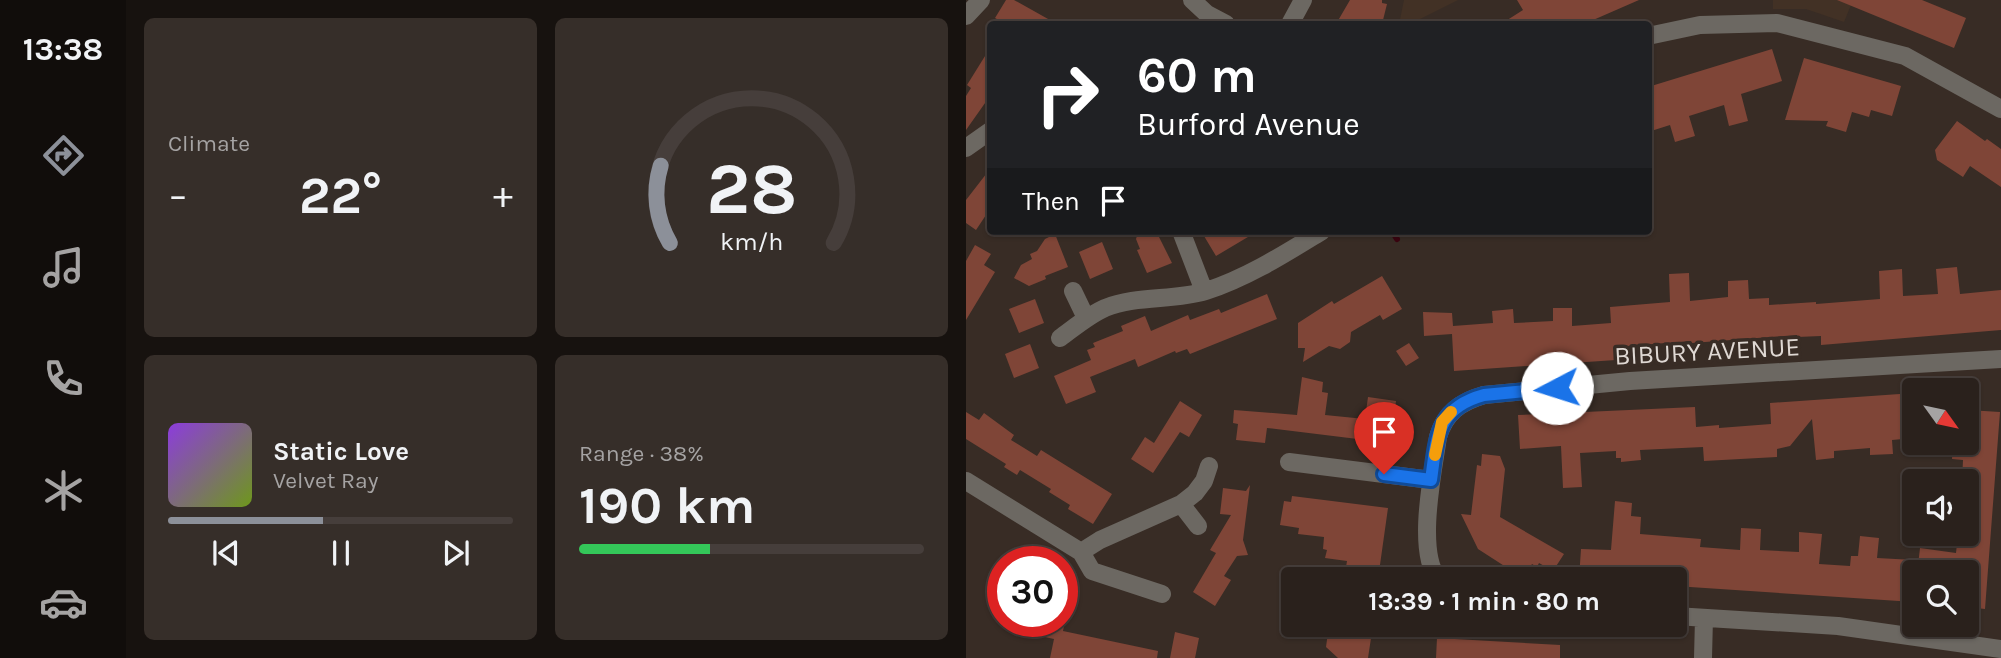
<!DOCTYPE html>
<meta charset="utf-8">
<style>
:root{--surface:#2a211c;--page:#362e29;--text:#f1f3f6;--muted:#a5a3a3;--line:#463e3b;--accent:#8c9099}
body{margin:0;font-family:Karla,sans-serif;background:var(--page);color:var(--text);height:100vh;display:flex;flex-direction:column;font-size:26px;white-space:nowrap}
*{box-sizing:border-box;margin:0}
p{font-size:23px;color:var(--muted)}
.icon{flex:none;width:38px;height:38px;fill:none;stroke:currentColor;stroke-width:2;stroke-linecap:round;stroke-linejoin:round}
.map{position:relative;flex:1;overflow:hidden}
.details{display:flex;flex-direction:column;gap:18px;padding:18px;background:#17120f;width:840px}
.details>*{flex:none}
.top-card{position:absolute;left:21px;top:21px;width:665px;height:214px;border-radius:7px;box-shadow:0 2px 5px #0004,0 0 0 2px var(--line);background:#202124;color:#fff;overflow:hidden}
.needle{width:46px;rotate:123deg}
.buttons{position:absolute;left:936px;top:378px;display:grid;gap:14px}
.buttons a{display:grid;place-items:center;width:77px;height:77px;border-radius:7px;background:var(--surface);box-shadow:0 2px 5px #0004,0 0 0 2px var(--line);font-size:35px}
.speed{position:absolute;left:21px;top:546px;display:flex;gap:14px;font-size:35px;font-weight:700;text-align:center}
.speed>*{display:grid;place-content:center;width:91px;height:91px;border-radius:50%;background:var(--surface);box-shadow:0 2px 5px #0004,0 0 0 2px var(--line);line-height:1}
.speed .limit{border:10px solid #d22;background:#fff;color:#111}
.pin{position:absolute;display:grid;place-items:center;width:60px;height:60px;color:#fff;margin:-72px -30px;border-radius:50% 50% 50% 0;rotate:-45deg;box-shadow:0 0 7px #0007}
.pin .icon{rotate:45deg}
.me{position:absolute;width:77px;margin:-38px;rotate:265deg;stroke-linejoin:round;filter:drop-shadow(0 0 5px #0008)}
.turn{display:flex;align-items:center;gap:24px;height:147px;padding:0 35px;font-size:32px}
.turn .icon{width:91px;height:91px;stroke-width:2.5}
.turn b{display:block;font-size:49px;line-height:60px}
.then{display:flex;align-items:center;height:66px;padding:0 35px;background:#0003;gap:14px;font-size:26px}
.big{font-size:52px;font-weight:700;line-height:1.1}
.details .card{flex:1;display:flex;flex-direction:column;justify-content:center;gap:10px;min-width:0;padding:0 24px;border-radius:10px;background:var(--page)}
.details .dial{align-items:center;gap:0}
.dial svg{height:182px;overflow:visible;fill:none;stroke:var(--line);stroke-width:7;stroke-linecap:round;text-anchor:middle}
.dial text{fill:var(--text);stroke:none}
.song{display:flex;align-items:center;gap:21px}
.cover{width:84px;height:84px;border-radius:10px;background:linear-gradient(135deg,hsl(270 70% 55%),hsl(80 70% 35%))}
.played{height:7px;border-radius:4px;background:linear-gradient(90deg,var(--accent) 45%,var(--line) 45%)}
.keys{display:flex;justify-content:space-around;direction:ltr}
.heat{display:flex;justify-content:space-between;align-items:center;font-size:38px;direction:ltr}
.charge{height:10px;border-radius:5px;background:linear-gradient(90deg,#34c759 38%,var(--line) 0)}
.details .tiles{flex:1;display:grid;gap:18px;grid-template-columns:repeat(2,1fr)}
.trip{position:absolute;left:315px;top:567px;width:406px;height:70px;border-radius:7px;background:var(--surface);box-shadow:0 2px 5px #0004,0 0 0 2px var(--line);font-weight:700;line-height:70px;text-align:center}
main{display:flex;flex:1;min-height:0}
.tab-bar{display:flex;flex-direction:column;width:126px;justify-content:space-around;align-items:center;background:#110d0b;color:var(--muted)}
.tab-bar .icon{width:49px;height:49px}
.tab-bar .active{color:var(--accent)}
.tab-bar b{font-size:32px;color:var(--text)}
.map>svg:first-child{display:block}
.built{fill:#423125}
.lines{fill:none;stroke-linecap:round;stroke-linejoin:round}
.stream{stroke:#3a0410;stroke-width:6}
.building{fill:#7f4537}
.street{stroke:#6c6862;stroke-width:18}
.route-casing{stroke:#114b97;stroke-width:18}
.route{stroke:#1a73e8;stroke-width:12}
.slow{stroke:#f59e0b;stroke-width:12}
.labels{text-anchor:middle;stroke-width:7;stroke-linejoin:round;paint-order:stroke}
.street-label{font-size:26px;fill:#dfd8d3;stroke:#382c25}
</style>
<main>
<nav class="tab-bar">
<b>13:38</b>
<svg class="icon active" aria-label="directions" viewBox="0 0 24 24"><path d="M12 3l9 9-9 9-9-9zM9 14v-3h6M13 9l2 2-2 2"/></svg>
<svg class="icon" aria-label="music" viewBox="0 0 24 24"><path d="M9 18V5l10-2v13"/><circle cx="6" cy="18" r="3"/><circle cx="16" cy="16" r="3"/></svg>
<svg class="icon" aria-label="phone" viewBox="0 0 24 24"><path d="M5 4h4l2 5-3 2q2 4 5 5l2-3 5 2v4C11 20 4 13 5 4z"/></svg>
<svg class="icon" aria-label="climate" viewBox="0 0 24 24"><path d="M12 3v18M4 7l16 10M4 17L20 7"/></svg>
<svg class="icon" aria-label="car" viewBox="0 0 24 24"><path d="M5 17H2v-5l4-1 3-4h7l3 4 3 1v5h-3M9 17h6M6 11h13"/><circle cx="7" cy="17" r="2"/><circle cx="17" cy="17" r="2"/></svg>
</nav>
<section class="details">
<div class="tiles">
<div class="card"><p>Climate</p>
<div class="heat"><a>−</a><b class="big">22°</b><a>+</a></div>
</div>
<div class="card dial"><svg viewBox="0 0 100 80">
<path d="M14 69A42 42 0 1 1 86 69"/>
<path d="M14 69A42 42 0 0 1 10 35" stroke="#8c9099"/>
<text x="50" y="56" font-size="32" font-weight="700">28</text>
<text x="50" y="72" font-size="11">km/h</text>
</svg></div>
<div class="card">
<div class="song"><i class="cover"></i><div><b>Static Love</b><p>Velvet Ray</p></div></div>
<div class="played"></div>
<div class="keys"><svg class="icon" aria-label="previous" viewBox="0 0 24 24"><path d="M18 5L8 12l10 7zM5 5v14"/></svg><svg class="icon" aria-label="pause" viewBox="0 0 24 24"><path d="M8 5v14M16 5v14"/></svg><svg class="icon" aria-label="next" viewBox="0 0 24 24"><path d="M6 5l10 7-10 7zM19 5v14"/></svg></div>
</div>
<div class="card"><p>Range · 38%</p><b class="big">190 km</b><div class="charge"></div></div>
</div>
</section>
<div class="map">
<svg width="1035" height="658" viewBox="0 0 1035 658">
<rect width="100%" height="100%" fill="#382c25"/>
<path class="built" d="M 438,0 L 492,0 L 444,24 L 433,24 Z
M 807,0 L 887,0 L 878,22 L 840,9 L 807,9 Z"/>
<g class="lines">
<path class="stream" d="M 426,231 L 431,239"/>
</g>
<path class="building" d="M 40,0 L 48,0 L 91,24 L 40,24 L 29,18 Z
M 384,0 L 416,0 L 416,3 L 421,4 L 416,24 L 370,24 Z
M 551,0 L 673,0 L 618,24 L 535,24 L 557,10 Z
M 871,0 L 956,0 L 1000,18 L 988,48 Z
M 24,48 L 24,96 L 0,130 L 0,96 L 5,88 L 1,85 Z
M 806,49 L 816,81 L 775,94 L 782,121 L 763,126 L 758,105 L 723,116 L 729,136 L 709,142 L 704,125 L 682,132 L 682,87 Z
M 838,58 L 935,86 L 926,116 L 905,110 L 903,117 L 886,112 L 880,132 L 860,126 L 862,121 L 819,120 Z
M 991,121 L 1019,141 L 1021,139 L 1035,149 L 1035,187 L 1004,166 L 997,177 L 971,160 L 969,150 Z
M 24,169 L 24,209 L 10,230 L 0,223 L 0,200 Z
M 183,231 L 190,231 L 206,263 L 181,273 L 171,250 L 174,249 L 170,239 L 171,236 Z
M 235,231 L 292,231 L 250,256 Z
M 89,234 L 102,267 L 79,276 L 80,279 L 63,286 L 48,278 L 55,265 L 66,259 L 64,254 L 71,251 L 79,239 Z
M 136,242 L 147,269 L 124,279 L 113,252 Z
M 9,245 L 25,254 L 18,265 L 29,272 L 0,320 L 0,261 Z
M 991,267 L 994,294 L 1035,290 L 1035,330 L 855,345 L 855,336 L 831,337 L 831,335 L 726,343 L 725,341 L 649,347 L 650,360 L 488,371 L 486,334 L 458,336 L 457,312 L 486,313 L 487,326 L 527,323 L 526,311 L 547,309 L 548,323 L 587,321 L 587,308 L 606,308 L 606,326 L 645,323 L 644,307 L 704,302 L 703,274 L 723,273 L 724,301 L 762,297 L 762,281 L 782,280 L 783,299 L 803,298 L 803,305 L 850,302 L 850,304 L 914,299 L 913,271 L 936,269 L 937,296 L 972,294 L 970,269 Z
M 416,276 L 436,309 L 417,320 L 414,315 L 385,332 L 384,342 L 374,349 L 363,346 L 337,362 L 339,348 L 332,348 L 332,323 L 366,301 L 368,304 Z
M 301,294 L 311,319 L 224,354 L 221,349 L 210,353 L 209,351 L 172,367 L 169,359 L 124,377 L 130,392 L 100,404 L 88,376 L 125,360 L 121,350 L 129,347 L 127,343 L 157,331 L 155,326 L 179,316 L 185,331 L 222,315 L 224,320 L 253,309 L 255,313 Z
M 69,299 L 78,323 L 53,333 L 43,309 Z
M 443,343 L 453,358 L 440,366 L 430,351 Z
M 64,344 L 73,368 L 48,378 L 39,354 Z
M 336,377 L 357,382 L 356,392 L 362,393 L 359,415 L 399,419 L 402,397 L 430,401 L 424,443 L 301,428 L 299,443 L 270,440 L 272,424 L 267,423 L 268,410 L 331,415 Z
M 948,393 L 948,438 L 926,440 L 927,454 L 904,455 L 904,448 L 868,451 L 868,458 L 850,460 L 846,419 L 824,446 L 811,449 L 811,457 L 738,461 L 737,447 L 674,450 L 675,460 L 655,462 L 655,458 L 650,458 L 650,451 L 614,453 L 616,487 L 597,488 L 595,446 L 554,449 L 552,415 L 729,407 L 730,427 L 753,425 L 753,428 L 805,424 L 804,403 Z
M 214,401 L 236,415 L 223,437 L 214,432 L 187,473 L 165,459 L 179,437 L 188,443 Z
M 1002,410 L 1034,412 L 1019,609 L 1001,607 L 1001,572 L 952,565 L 954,548 L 990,553 L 992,534 L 1001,534 L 1001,481 L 996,481 L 997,460 L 986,459 L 987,443 L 1001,443 Z
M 0,412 L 13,420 L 18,413 L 48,435 L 45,440 L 71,456 L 75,450 L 146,494 L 127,524 L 102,509 L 104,505 L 83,492 L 85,489 L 54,470 L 51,475 L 38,467 L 40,464 L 0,439 Z
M 516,454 L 534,456 L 539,469 L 534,517 L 598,554 L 587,571 L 573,563 L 571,567 L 566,564 L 557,578 L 512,549 L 495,514 L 505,515 L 511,465 L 515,466 Z
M 284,485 L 277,540 L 282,555 L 271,556 L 258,576 L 265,580 L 249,606 L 227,592 L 250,553 L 244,550 L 265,515 L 254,514 L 257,488 L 280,491 Z
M 326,496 L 422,508 L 412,579 L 378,579 L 381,561 L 359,558 L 361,550 L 357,549 L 358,537 L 332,534 L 333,528 L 314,525 L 318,501 L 325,502 Z
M 649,501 L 666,503 L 665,516 L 675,517 L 674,534 L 735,539 L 734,547 L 774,550 L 775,528 L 795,529 L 794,550 L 833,552 L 833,532 L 856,534 L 853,564 L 884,566 L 885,556 L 892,556 L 894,536 L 913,538 L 911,558 L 948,560 L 948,602 L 709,586 L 709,579 L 613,579 L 615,549 L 645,550 Z
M 39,621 L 99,621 L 97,631 L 192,651 L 191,658 L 84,658 L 88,639 L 38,628 Z
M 363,625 L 374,627 L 374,625 L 407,625 L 402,658 L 372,658 L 360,647 Z
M 209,632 L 233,638 L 229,658 L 204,658 Z
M 471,638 L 594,645 L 594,658 L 470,658 Z"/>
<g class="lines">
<path class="street" d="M 226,0 L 241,14 L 260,24
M 0,16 L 15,0
M 324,24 L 337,0
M 682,36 L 734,25 L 811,23 L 939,56 L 1035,109
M 0,148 L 24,131
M 215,231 L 238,291
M 107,291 L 120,318
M 94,338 C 109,327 123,315 139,308 C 171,295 208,301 240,291 C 281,278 320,253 356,231
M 323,462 L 465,480
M 0,481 L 115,552 L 126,571 L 196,594
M 215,504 L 232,526
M 115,552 L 134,540 L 215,504 L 229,493 L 238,481 L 243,466
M 472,579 C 450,551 467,472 472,437 C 479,413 494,402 518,395 L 664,381 L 1035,359
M 709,616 L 872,626 L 1035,649
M 737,658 L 738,618"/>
</g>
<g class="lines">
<defs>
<path id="route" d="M 418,474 L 465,480 C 471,438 470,408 518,395 L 591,388"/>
</defs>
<use href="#route" class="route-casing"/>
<use href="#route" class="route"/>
<path class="slow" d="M 469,455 L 476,422 L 485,412"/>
</g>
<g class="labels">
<g class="street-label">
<text transform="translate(741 351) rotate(-3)" y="9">BIBURY AVENUE</text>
</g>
</g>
</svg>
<div class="buttons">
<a><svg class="needle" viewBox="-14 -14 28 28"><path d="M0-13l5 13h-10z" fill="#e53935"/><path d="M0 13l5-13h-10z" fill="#a5a3a3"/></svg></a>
<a><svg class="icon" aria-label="sound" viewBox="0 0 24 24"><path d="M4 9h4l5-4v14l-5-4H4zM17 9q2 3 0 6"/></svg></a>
<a><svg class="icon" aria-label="search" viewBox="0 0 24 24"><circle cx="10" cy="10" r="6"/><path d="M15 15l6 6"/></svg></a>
</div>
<div class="speed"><div class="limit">30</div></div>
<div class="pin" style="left:418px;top:474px;background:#d93025"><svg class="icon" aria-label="arrive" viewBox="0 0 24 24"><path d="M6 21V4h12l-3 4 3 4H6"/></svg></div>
<svg class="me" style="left:591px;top:388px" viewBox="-20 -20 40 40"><circle r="19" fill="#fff"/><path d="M0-13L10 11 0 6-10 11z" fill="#1a73e8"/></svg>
<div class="trip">13:39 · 1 min · 80 m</div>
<div class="top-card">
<div class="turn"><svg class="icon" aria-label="right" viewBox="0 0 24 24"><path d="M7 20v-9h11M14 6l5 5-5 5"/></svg><div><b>60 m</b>Burford Avenue</div></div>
<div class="then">Then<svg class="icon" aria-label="arrive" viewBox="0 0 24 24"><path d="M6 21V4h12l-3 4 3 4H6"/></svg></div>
</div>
</div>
</main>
